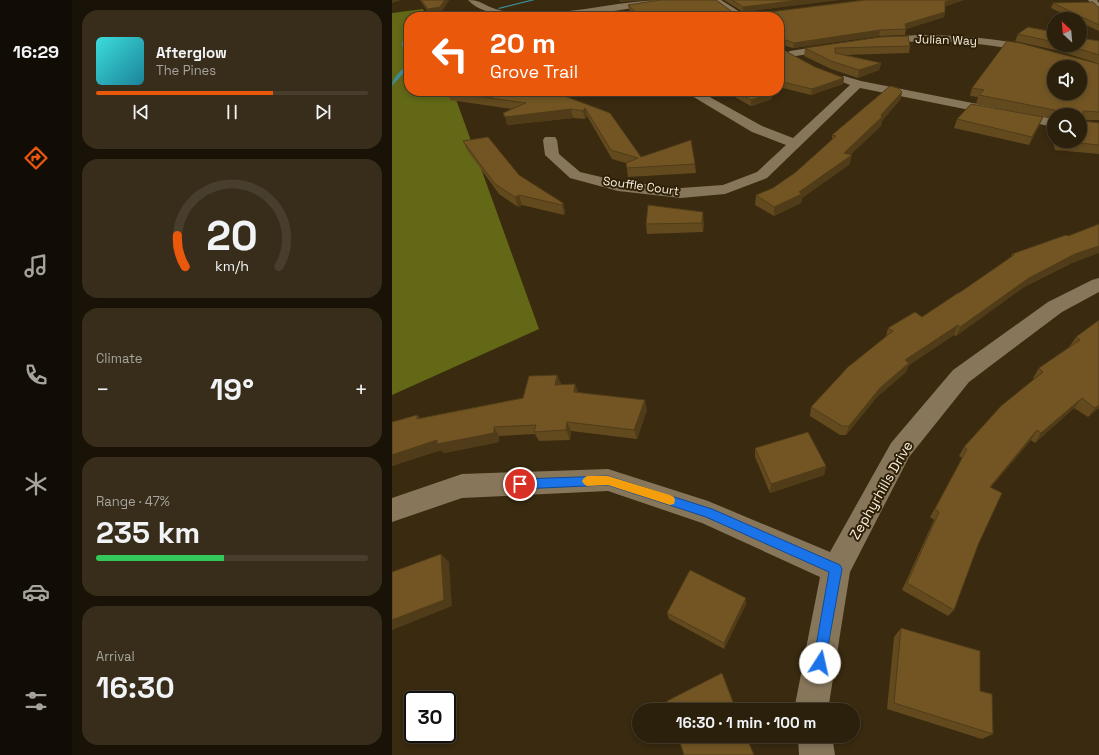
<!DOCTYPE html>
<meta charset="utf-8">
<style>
:root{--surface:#2b200c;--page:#372d1a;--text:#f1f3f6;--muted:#a6a39d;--line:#473e2d;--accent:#ea580c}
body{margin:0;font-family:"Space Grotesk",sans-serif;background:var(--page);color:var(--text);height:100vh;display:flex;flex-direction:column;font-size:15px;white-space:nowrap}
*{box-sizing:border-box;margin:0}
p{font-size:13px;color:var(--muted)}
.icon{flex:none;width:22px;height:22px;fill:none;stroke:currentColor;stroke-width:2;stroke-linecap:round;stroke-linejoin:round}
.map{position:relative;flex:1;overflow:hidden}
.drawer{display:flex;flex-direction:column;gap:10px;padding:10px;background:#181207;width:320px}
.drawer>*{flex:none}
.banner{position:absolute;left:12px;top:12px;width:380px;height:84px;border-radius:16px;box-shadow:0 2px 6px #0003,0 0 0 1px var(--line);background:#ea580c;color:#fff;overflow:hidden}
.needle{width:26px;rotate:334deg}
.buttons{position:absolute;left:655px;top:12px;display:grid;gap:8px}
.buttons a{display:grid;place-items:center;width:40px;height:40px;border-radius:50%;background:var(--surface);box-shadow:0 2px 6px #0003,0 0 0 1px var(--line);font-size:20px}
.speed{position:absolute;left:12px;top:691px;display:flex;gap:8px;font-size:20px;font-weight:700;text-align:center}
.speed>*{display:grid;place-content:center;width:52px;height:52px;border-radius:50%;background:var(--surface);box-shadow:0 2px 6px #0003,0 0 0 1px var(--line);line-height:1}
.speed .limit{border:2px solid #111;border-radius:6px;background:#fff;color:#111}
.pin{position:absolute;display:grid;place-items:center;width:34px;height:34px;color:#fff;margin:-17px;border:2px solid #fff;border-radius:50%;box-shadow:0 1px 4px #0007}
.me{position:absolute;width:44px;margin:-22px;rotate:10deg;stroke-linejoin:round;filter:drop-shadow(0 0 3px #0008)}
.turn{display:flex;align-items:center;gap:14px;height:84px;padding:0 20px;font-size:18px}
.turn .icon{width:52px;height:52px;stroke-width:2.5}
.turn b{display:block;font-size:28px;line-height:34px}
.big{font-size:30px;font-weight:600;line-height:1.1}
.drawer .tile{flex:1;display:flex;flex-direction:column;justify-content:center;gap:6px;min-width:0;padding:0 14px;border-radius:16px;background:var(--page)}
.drawer .dial{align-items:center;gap:0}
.dial svg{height:104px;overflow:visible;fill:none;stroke:var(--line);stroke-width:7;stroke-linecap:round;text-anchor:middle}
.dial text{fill:var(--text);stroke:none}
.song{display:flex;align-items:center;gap:12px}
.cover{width:48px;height:48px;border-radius:6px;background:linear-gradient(135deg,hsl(180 70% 55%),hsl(190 70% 35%))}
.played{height:4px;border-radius:2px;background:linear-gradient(90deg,var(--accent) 65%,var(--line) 65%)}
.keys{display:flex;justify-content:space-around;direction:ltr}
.heat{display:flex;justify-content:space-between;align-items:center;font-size:22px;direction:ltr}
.charge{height:6px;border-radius:3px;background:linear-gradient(90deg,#34c759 47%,var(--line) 0)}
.trip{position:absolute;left:240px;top:703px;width:228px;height:40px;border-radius:20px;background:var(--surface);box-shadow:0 2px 6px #0003,0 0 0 1px var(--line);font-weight:600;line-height:40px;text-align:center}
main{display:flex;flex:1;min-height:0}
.menu{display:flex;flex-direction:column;width:72px;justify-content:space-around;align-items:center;background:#110d05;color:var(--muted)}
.menu .icon{width:28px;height:28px}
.menu .on{color:var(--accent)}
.menu b{font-size:18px;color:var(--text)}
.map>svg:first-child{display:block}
.forest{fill:#626816}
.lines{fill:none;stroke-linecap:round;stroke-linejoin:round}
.stream{fill:#3e8c93;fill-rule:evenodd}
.street{fill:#87765a;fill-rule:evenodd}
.wall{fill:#62491e}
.shaded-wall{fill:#503c18}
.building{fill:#725523;stroke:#503c18;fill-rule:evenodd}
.route{fill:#1a73e8;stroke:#114b97}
.slow{fill:#f59e0b}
.labels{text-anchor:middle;stroke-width:4;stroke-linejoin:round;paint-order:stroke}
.far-street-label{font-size:12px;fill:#fbf1e2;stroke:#2e2006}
.street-label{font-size:14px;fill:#fbf1e2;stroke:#2e2006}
</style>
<main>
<nav class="menu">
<b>16:29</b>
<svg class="icon on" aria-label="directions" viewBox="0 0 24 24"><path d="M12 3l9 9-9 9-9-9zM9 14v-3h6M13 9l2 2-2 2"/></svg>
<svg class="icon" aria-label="music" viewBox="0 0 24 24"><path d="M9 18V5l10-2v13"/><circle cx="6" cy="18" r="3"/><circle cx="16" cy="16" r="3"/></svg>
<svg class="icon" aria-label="phone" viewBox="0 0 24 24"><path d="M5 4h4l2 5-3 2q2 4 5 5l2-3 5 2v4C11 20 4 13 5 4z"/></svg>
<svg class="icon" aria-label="climate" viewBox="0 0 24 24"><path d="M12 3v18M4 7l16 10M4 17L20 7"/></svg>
<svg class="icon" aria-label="car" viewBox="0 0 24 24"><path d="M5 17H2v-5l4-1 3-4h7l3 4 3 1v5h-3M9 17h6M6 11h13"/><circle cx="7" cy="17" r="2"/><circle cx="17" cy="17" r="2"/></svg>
<svg class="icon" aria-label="filters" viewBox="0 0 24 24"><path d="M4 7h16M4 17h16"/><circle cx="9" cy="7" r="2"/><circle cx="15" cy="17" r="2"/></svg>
</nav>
<section class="drawer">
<div class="tile">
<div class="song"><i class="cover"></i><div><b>Afterglow</b><p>The Pines</p></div></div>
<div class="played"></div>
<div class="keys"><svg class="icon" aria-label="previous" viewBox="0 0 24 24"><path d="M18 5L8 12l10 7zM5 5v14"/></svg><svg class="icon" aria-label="pause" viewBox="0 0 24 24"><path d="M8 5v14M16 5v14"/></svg><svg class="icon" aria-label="next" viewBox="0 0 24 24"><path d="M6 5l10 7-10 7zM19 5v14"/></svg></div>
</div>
<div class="tile dial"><svg viewBox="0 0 100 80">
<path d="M14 69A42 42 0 1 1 86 69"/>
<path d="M14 69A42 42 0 0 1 8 45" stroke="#ea580c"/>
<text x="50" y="56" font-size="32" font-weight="700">20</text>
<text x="50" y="72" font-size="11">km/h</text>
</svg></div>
<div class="tile"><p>Climate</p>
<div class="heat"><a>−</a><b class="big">19°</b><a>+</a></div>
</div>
<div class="tile"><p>Range · 47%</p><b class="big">235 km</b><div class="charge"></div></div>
<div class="tile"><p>Arrival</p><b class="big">16:30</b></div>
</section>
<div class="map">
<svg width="707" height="755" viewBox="0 0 707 755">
<rect width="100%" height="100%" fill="#392a10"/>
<path class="forest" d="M 31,9 L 34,17 L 17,17 L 17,91 L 61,91 L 147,329 L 0,395 L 0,13 Z"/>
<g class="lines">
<path class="stream" d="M 138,0 L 143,0 L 107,9 L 106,8 Z
M 93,11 L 94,13 L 75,17 L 70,17 Z
M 17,38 L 17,40 L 14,42 L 15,52 L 17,55 L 17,58 L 11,52 L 10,42 Z
M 16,64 L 17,64 L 17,67 L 0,86 C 0,77 10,70 16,64 Z"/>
<path class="street" d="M 76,0 C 87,0 89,3 98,7 C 112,13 130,13 144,13 C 188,13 231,0 275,0 L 271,3 C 229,10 107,34 76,0 Z
M 319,0 L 329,0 L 351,14 L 371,11 L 375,14 L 374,16 L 343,17 Z
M 696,0 L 705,0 L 707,3 L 707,11 L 704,10 Z
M 525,35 C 566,35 606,38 646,48 L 647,50 L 642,53 C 590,42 539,38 486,44 L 481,41 L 486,38 Z
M 442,44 L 447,47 L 446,49 L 398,57 L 393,54 L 398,51 Z
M 452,76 L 469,81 L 662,119 L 662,127 L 468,88 L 375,178 L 333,194 L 289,198 L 226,191 L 178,178 L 153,155 L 151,140 L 153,137 L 163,137 L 165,140 L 167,154 L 188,172 L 226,181 L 289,188 L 331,185 L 365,172 L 394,145 L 360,132 L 295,93 L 293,91 L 307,91 L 370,126 L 401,138 L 458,85 L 448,81 L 446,79 Z
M 707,278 L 707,292 L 670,312 L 577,382 L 517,457 L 458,572 L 436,710 L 402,710 L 428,577 L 310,523 L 216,491 L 70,498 L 0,522 L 0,498 L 70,474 L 216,469 L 316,501 L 438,552 L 499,443 L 561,370 L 656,302 L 700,280 Z
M 406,736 L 440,736 L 443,755 L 407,755 Z"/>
</g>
<path class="wall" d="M 28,0 L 57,0 L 50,11 L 37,13 Z
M 332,0 L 446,0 L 351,12 Z
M 473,0 L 572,0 L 553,6 L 553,12 L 552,17 L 514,29 L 513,35 L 487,36 L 401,48 L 394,46 L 389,47 L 388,47 L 397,53 L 423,67 L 452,78 L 451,84 L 419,95 L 387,87 L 387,17 L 244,17 L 237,10 L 236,5 L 342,13 L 369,13 Z
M 661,3 L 707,7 L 707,31 L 688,22 L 688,19 L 682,19 L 659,8 Z
M 662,32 L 662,45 L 688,45 L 707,41 L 707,120 L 691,120 L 691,121 L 707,123 L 707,154 L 663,150 L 656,127 L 660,119 L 662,119 L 662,141 L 688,141 L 688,115 L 662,115 L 662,119 L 584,104 L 586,97 L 578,96 L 580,88 L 705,63 L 667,51 L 623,41 L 626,34 Z
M 518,46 L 517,53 L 453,55 L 489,63 L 487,70 L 466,78 L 439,69 L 412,56 L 413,48 Z
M 121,91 L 218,113 L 249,157 L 303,164 L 304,173 L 236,177 L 234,163 L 220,159 L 195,116 L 193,119 L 181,118 L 115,125 L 120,109 L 58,100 L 55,92 L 97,98 Z
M 332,91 L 377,91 L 380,99 L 359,106 Z
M 510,92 L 508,100 L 490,121 L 489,126 L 458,155 L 458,164 L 410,198 L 409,203 L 382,216 L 363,205 L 364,195 L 381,188 L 404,172 L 440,140 L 440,135 Z
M 651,117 L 647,126 L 637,145 L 562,128 L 565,119 Z
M 71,141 L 171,203 L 173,212 L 172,215 L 130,205 L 126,207 L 107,194 L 75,150 Z
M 312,222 L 311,232 L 255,234 L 254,224 Z
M 620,254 L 678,264 L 632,287 L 564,336 L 562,335 L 517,365 L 514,372 L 485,397 L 454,435 L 448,435 L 418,416 L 419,407 L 494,336 L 496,328 L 530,317 L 567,293 L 618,258 Z
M 707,320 L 707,408 L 696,417 L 682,408 L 643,443 L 639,440 L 599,487 L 586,545 L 562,610 L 556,616 L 510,590 L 542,520 L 538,517 L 570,458 L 567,456 L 572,447 L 642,379 L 641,378 L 647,368 L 677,347 L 684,337 Z
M 165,375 L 169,384 L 169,385 L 183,384 L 186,392 L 255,410 L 245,439 L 179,431 L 178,440 L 147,441 L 143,434 L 107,436 L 107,442 L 52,453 L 49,450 L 0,466 L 0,422 L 25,415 L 28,418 L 131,398 Z
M 363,448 L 434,466 L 432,475 L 378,493 L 363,457 Z
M 354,604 L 332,649 L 277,619 L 275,613 Z
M 509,628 L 588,691 L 601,734 L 590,739 L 495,709 L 502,637 Z"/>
<path class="shaded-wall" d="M 0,0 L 9,0 L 0,3 Z
M 53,0 L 57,0 L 50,11 L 37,13 L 36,9 Z
M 227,0 L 261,0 L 228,2 Z
M 408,0 L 446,0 L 351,12 L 351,7 Z
M 558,0 L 572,0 L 552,7 L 553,2 Z
M 553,12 L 552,17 L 512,29 L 513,24 Z
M 488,30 L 487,36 L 401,48 L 402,43 Z
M 394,40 L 394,46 L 389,47 L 387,49 L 387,44 L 389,41 Z
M 489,63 L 487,70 L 466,78 L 467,70 Z
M 452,78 L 451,84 L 419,95 L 420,89 Z
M 510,92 L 508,100 L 490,121 L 489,126 L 454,159 L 460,155 L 458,164 L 410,198 L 409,203 L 382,216 L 382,207 L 407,192 L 452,153 Z
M 380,93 L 380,99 L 359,106 L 359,100 Z
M 193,108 L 195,116 L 193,119 L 191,111 Z
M 179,109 L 181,118 L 115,125 L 113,117 Z
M 651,117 L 647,126 L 637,145 L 640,137 Z
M 127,195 L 130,205 L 126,207 L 123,197 Z
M 171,203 L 173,212 L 172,215 L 170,205 Z
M 311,212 L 312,222 L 311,232 L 310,223 Z
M 707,246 L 707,253 L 678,264 L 632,287 L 564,336 L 568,327 L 637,278 L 683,254 Z
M 566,325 L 562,335 L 517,365 L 514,372 L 485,397 L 454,435 L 457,426 L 488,388 L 513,360 Z
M 165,375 L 169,384 L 167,395 L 163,385 Z
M 183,384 L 187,394 L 182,392 Z
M 690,398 L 682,408 L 643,443 L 649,433 Z
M 253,400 L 255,410 L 245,439 L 242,430 Z
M 707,405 L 707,408 L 696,417 L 703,408 Z
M 175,422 L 179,431 L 178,440 L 174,430 Z
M 102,427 L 107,436 L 107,442 L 52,453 L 49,450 L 0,466 L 0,455 L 45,440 Z
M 645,430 L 639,440 L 592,495 L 598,487 Z
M 434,466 L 432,475 L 378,493 L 379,484 Z
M 49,554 L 57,562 L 60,606 L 0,630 L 0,620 Z
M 354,598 L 354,604 L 332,649 L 332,643 Z"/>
<path class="building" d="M 29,0 L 53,0 L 48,7 L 36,9 Z
M 268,0 L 324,0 L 342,13 L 369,13 L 473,0 L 558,0 L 553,2 L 553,12 L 513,24 L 514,29 L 488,30 L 402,43 L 394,40 L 389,41 L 387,44 L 387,17 L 249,17 L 236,5 Z
M 340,0 L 408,0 L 351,7 Z
M 701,2 L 706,7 L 707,7 L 707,25 L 661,3 Z
M 636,27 L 662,32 L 662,42 L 626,34 Z
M 516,36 L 518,46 L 443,48 L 443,53 L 489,63 L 467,70 L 439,61 L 413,48 L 488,37 Z
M 688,38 L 707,41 L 707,55 L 675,45 L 688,45 Z
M 615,41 L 628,43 L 707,64 L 707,112 L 691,111 L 691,121 L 707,123 L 707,145 L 669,141 L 688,141 L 688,115 L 667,115 L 667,111 L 587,95 L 592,90 L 580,88 ZM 662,67 L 688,67 L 688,93 L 662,93 Z
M 387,44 L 388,47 L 397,53 L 423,67 L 452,78 L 420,89 L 387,81 Z
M 498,86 L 506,88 L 510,92 L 489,115 L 490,117 L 452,153 L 460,155 L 407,192 L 410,194 L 382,207 L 364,195 L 381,188 L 404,172 L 444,136 L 440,135 Z
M 55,91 L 94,91 L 97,98 L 121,91 L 159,91 L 218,113 L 249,157 L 299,140 L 303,164 L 235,168 L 234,163 L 246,158 L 219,150 L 193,108 L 191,111 L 179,109 L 113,117 L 111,113 L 134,103 L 55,92 Z
M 343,91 L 377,91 L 380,93 L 359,100 Z
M 579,104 L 651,117 L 640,137 L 565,119 Z
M 660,119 L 662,119 L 662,126 Z
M 96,137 L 127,175 L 171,203 L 170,205 L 127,195 L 123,197 L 103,184 L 71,141 Z
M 256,205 L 311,212 L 310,223 L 254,224 Z
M 707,224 L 707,246 L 683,254 L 637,278 L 568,327 L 566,325 L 513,360 L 517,363 L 488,388 L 457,426 L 450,426 L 419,407 L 456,367 L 501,331 L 496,328 L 523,312 L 530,317 L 566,293 L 567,293 L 622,255 L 620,254 L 674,235 L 676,236 Z
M 707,320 L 707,405 L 703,408 L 690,398 L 649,433 L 645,430 L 598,487 L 610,493 L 586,545 L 562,610 L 515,583 L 547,512 L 543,509 L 575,449 L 572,447 L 609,406 L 651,372 L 647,368 L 688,340 L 684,337 Z
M 165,375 L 163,385 L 183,384 L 182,392 L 253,400 L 242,430 L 175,422 L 174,430 L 142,432 L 144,425 L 102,427 L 102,433 L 45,444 L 45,440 L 0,455 L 0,422 L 25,415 L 25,419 L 131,398 L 137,376 Z
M 416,432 L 434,466 L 379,484 L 363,448 Z
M 49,554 L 52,600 L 0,620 L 0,572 Z
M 298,570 L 354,598 L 332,643 L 275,613 Z
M 509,628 L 588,651 L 588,691 L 600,694 L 601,734 L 502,703 Z
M 330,673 L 344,710 L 277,710 L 275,701 Z
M 286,736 L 354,736 L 362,755 L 292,755 Z"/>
<path class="route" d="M 216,476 L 320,509 L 448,565 L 450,569 L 432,668 L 428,670 L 423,668 L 421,663 L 437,572 L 314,517 L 216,485 L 128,489 L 125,487 L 123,484 L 125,480 L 128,479 Z"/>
<path class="slow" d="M 195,476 L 216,476 L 278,495 L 282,497 L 283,500 L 282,504 L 278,505 L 216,485 L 195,486 L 192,484 L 190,481 L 192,478 Z"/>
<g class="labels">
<g class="far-street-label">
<text transform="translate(554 40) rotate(2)" y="4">Julian Way</text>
<text transform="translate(249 186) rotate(8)" y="4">Souffle Court</text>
</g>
<g class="street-label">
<text transform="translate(489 490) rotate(-60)" y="5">Zephyrhills Drive</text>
</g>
</g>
</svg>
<div class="buttons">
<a><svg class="needle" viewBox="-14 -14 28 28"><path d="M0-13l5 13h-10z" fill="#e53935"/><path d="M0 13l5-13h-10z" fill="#a6a39d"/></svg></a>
<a><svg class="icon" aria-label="sound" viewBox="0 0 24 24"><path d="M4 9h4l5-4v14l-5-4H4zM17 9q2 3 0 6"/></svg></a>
<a><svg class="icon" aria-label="search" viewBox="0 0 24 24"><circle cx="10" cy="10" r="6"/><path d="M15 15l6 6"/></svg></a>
</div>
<div class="speed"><div class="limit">30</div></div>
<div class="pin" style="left:128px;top:484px;background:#d93025"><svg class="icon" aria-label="arrive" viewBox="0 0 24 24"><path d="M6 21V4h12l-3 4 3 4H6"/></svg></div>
<svg class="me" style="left:428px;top:663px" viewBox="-20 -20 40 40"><circle r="19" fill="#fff"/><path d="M0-13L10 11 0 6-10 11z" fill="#1a73e8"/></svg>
<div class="trip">16:30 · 1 min · 100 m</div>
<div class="banner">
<div class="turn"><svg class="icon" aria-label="left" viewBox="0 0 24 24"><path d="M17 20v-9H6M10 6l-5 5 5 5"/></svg><div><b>20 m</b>Grove Trail</div></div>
</div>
</div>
</main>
